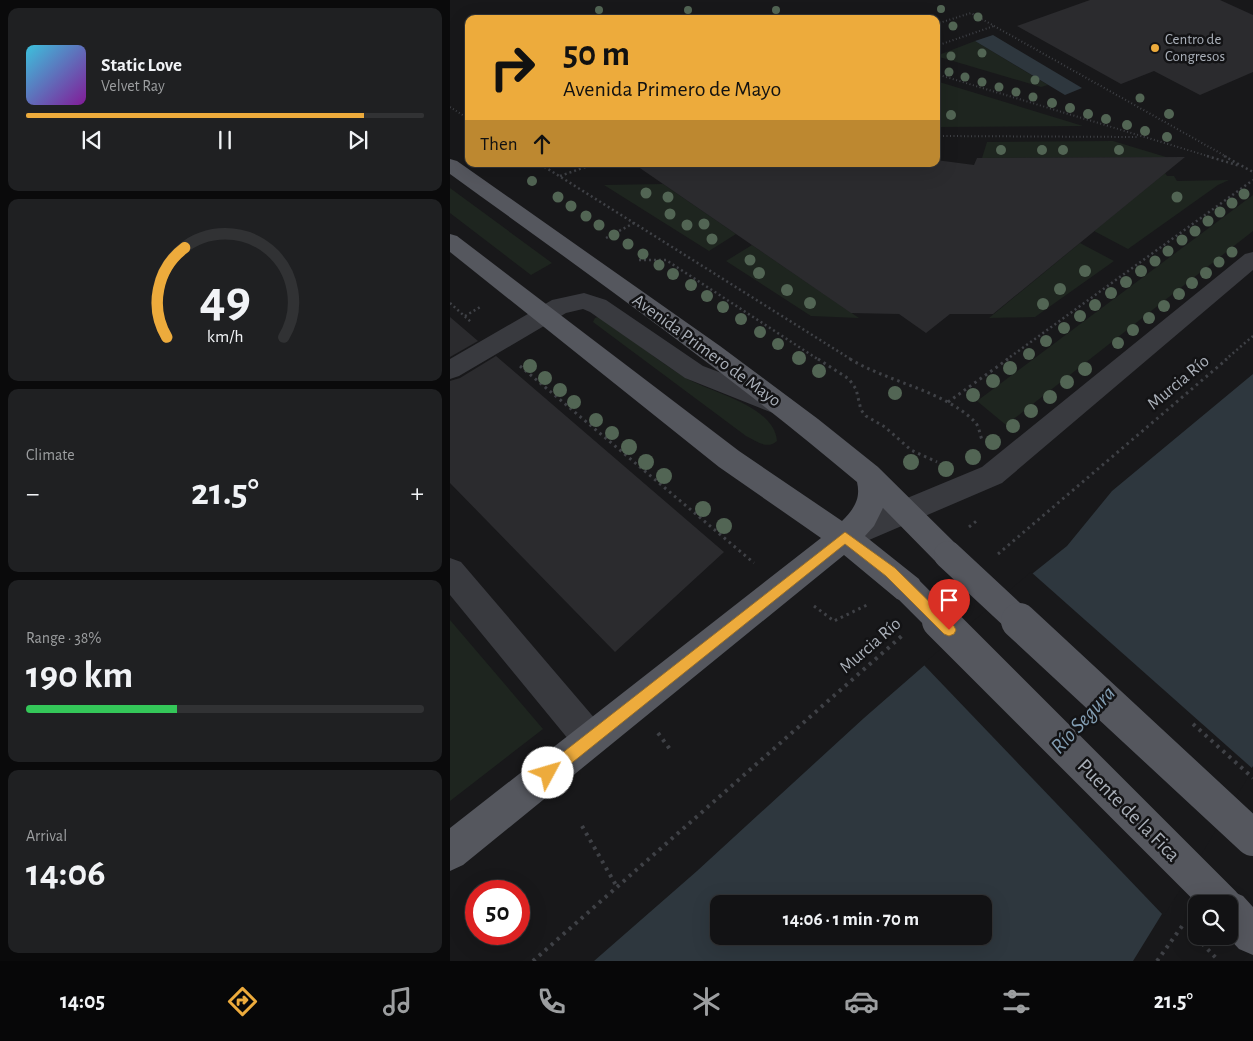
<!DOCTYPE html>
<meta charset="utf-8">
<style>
:root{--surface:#121214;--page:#1f2022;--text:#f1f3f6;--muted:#9c9ea0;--line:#313234;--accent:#edab3c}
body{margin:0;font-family:"Alegreya Sans",sans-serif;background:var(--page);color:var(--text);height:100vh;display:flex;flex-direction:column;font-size:19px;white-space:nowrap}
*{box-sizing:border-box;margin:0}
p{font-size:16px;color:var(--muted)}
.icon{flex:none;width:28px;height:28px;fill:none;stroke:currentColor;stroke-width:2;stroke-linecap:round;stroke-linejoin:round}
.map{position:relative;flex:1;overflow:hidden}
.drawer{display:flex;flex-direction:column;gap:8px;padding:8px;background:#0a0a0b;width:450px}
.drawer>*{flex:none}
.banner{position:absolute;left:15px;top:15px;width:475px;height:152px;border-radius:10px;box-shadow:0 5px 20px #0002,0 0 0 1px var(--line);background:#edab3c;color:#111;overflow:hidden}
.tools{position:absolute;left:738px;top:895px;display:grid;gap:10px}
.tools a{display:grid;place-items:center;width:50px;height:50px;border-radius:10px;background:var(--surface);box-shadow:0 5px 20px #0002,0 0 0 1px var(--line);font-size:25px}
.speed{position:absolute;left:15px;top:880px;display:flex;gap:10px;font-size:25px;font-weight:700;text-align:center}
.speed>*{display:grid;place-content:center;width:65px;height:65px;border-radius:50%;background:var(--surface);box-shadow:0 5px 20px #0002,0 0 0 1px var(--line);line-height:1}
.speed .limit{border:8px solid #d22;background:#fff;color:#111}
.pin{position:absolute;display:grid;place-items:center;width:42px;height:42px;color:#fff;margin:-51px -21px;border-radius:50% 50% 50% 0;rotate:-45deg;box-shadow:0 0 5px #0007}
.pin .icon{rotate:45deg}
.me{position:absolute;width:55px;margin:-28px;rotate:51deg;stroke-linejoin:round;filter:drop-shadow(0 0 4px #0008)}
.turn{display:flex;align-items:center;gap:18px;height:105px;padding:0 15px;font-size:22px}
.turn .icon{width:65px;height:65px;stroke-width:2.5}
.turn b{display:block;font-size:35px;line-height:42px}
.then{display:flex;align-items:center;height:48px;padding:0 15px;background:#0003;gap:10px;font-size:19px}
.big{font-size:38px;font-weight:700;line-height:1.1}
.drawer .tile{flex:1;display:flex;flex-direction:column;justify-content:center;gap:8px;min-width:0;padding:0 18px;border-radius:10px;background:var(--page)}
.drawer .dial{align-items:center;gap:0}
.dial svg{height:130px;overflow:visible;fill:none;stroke:var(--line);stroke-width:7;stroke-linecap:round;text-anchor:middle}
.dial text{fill:var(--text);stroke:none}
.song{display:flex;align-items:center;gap:15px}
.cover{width:60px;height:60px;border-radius:8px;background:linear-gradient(135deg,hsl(190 70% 55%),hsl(290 70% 35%))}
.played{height:5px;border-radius:2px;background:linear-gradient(90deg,var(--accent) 85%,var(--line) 85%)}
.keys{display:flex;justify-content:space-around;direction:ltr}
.heat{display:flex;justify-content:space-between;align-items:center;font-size:28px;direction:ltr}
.charge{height:8px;border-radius:4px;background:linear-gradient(90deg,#34c759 38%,var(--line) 0)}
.trip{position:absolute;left:260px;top:895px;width:282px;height:50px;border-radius:10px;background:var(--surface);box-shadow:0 5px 20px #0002,0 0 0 1px var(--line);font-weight:700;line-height:50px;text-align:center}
.menu{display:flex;height:80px;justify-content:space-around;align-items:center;background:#070708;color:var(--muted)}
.menu .icon{width:35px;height:35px}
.menu .active{color:var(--accent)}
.menu b{font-size:22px;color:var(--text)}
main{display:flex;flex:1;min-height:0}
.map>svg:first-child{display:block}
.green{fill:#1e251f}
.water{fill:#2e373e;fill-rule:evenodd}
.pier{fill:#18181a}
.building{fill:#2b2b2e}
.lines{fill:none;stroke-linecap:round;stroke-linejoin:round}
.path-far3{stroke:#3f4146;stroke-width:2;stroke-dasharray:1 2.5;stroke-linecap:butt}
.path-far2{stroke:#3f4146;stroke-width:2.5;stroke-dasharray:2 3;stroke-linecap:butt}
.path-far1{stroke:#3f4146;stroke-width:3;stroke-dasharray:2.5 4;stroke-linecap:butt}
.path{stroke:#3f4146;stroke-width:4;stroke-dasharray:3 5;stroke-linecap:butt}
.minor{fill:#393a3f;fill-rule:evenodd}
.major{fill:#55575e;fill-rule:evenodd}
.path-bridge{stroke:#3f4146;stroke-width:4;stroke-dasharray:3 5;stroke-linecap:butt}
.major-bridge-far1{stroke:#55575e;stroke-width:28}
.major-bridge{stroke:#55575e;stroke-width:36}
.tree{fill:#526554}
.route{fill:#edab3c;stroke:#9a6f27}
.poi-dot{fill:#edab3c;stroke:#131315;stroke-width:2}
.labels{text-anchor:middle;stroke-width:5;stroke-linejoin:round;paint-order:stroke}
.far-poi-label{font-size:15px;fill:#aab0b9;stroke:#131315;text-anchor:start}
.street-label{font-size:18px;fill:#aab0b9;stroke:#131315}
.near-street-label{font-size:21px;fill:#aab0b9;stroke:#131315}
.near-water-label{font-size:22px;font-style:italic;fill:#839eb3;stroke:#131315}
</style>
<main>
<section class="drawer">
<div class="tile">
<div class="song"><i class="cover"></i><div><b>Static Love</b><p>Velvet Ray</p></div></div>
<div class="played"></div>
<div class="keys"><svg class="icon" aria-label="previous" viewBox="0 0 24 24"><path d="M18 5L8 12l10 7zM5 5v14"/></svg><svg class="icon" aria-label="pause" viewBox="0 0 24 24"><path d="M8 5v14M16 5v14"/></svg><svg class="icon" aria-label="next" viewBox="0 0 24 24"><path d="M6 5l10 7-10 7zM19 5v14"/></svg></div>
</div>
<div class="tile dial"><svg viewBox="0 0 100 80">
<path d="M14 69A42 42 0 1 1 86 69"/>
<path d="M14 69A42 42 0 0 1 25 14" stroke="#edab3c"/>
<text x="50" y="56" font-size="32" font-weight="700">49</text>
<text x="50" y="72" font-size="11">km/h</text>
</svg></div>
<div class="tile"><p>Climate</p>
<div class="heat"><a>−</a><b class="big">21.5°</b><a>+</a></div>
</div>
<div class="tile"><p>Range · 38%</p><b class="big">190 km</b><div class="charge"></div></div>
<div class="tile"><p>Arrival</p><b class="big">14:06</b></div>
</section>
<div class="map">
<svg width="803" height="961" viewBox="0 0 803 961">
<rect width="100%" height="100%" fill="#18181a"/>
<path class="green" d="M 525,41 L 598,85 L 591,87 L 486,56 Z
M 486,81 L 633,126 L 486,127 Z
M 663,141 L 716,157 L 532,158 L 537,142 Z
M 715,173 L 717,176 L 724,176 L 727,181 L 779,180 L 768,185 L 678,249 L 644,231 Z
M 213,184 L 286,234 L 259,251 L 154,185 Z
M 0,188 L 102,263 L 81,275 L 0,213 Z
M 803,195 L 803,231 L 556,425 L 527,401 Z
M 630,243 L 664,261 L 585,317 L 539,318 Z
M 302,245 L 409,318 L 361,316 L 276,261 Z
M 148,317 L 152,317 C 180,337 207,361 236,378 C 261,393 324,405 327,441 C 317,450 306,441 296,436 L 143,322 L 145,318 Z
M 0,620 L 93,729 L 0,801 Z"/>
<path class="water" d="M 543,35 L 632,88 L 615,95 L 525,41 Z
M 803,374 L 803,766 L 683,961 L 144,961 L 247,871 L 414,718 L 547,602 L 617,546 L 662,491 ZM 269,904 L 534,904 L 534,936 L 269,936 Z"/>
<path class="pier" d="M 581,572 L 803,769 L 714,916 L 473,664 Z"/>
<path class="building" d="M 640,0 L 770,0 L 803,15 L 803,72 L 750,95 L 704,71 L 671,84 L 567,26 Z
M 735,157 L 543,314 L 500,314 L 476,333 L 449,314 L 401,313 L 184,164 L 486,164 L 486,160 L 524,165 L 527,158 Z
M 0,317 L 28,341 L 0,357 Z
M 46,356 L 274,552 L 165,652 L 0,483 L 0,381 L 10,378 Z"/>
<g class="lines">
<path class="path-far3" d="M 486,24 L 521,13 L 777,157
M 486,46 L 544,26
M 486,74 L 761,157
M 0,107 L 19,119
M 486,136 L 688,137"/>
<path class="path-far2" d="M 757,156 L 790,166
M 774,156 L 803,172
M 90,164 L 402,360
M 110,176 L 144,164
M 156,238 L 184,223
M 189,260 L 216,260 L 369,360
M 0,303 L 21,322
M 15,316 L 32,306
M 556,360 L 803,180
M 775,360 L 803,336"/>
<path class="path-far1" d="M 368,359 L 399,379 L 406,389 L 411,410 L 416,416 L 435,427 L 461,450 L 487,462
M 400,359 C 438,382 495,391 525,422 C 529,426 530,435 532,440
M 70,366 L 304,563
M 498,402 L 558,359
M 519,527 L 529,519
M 548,554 L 777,359
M 364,606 L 384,621 L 419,604"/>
<path class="path" d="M 208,733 L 222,752
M 132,826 L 167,887
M 83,961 L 454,634
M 707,961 L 735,922"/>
<path class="minor" d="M 803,252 L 803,270 L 552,483 L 405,546 L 395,550 L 385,546 L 380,537 L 385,528 L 532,467 L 795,254 Z
M 134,293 L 156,300 L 253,366 L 341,399 L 345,406 L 341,413 L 332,416 L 323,413 L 235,378 L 140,312 L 133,309 L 116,313 L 9,376 L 0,379 L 0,359 L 102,300 Z
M 0,558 L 11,562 L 152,727 L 157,739 L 152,751 L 140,756 L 128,751 L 0,595 Z"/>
<path class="major" d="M 0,159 L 7,161 L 270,346 L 368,419 L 428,467 L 508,546 L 513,555 L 508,564 L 498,568 L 488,564 L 433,508 L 424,526 L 415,536 L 469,579 L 473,589 L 469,599 L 458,603 L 447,599 L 394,555 L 13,865 L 0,871 L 0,828 L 371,538 L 269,467 L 0,252 L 0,234 L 7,236 L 289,451 L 392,521 C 404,509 411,499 407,482 C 277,372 138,274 0,174 Z
M 779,890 L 793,896 L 803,907 L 803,955 L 789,949 L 777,936 L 779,936 L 779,904 L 762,904 L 765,896 Z"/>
<path class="path-bridge" d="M 743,724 L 803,778
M 741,932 L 768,960"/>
<path class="major-bridge-far1" d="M 498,555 L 570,622
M 458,589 L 491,622"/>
<path class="major-bridge" d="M 490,621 L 773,904
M 569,621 L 803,838"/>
</g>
<g class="tree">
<circle cx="491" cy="9" r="4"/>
<circle cx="149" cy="10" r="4"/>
<circle cx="238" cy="10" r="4"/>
<circle cx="326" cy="10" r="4"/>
<circle cx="528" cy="17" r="4.5"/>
<circle cx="503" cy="26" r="4.5"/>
<circle cx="532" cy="53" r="4.5"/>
<circle cx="501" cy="56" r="4.5"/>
<circle cx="499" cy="72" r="4.5"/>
<circle cx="515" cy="77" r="4.5"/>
<circle cx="585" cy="80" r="4.5"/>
<circle cx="532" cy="82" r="4.5"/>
<circle cx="549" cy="87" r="4.5"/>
<circle cx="566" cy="92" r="4.5"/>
<circle cx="583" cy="97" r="4.5"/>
<circle cx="690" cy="98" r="4.5"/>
<circle cx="602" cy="103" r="5"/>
<circle cx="620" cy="108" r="5"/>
<circle cx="638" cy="114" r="5"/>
<circle cx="719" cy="114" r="5"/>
<circle cx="501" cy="115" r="5"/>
<circle cx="656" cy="119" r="5"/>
<circle cx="677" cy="125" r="5"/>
<circle cx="695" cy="131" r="5"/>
<circle cx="717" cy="137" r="5"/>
<circle cx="551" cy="150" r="5"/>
<circle cx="592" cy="150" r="5"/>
<circle cx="613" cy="150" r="5"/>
<circle cx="669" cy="150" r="5"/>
<circle cx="82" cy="181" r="5"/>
<circle cx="196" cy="193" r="5.5"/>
<circle cx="794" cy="194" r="5.5"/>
<circle cx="108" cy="197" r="5.5"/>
<circle cx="218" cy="197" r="5.5"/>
<circle cx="727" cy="197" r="5.5"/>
<circle cx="782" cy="203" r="5.5"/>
<circle cx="121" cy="206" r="5.5"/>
<circle cx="770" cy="212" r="5.5"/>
<circle cx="220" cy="214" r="5.5"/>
<circle cx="136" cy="216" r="5.5"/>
<circle cx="758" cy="221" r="5.5"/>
<circle cx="254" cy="224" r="5.5"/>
<circle cx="149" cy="225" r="5.5"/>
<circle cx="237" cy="225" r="5.5"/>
<circle cx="745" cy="231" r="5.5"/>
<circle cx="164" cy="235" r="5.5"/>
<circle cx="262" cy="239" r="5.5"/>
<circle cx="732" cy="240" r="5.5"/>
<circle cx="178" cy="244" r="5.5"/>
<circle cx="718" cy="251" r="5.5"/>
<circle cx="782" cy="252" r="5.5"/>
<circle cx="193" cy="254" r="5.5"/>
<circle cx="300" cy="260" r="5.5"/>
<circle cx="705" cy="261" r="5.5"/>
<circle cx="769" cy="262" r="5.5"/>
<circle cx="209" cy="265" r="5.5"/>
<circle cx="635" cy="271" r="6"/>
<circle cx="691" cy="271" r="6"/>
<circle cx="309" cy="273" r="6"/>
<circle cx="756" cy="273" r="6"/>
<circle cx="223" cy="274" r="6"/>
<circle cx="676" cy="282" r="6"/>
<circle cx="742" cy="283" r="6"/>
<circle cx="241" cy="285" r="6"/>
<circle cx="610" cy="289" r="6"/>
<circle cx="337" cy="290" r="6"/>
<circle cx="661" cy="293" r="6"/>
<circle cx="729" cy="294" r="6"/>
<circle cx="257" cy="296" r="6"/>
<circle cx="360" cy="303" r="6"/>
<circle cx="593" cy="304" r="6"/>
<circle cx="645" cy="305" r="6"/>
<circle cx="714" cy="306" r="6"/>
<circle cx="273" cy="307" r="6"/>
<circle cx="630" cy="316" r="6"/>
<circle cx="699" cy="318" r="6"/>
<circle cx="291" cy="319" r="6"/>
<circle cx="614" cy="328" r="6"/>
<circle cx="683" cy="330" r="6"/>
<circle cx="310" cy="332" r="6"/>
<circle cx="596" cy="341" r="6"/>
<circle cx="668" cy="343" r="6"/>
<circle cx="328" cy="344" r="6"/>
<circle cx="579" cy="354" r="6"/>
<circle cx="349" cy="358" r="7"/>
<circle cx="80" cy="366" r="7"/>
<circle cx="560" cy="368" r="7"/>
<circle cx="635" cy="369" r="7"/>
<circle cx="369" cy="371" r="7"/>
<circle cx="95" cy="378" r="7"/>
<circle cx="543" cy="381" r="7"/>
<circle cx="617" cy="382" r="7"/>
<circle cx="110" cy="390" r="7"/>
<circle cx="445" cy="393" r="7"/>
<circle cx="523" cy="395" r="7"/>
<circle cx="600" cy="397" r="7"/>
<circle cx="124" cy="402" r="7"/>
<circle cx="581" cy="411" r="7"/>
<circle cx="146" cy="420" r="7"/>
<circle cx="563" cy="426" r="7"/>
<circle cx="162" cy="433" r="7"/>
<circle cx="543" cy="442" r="8"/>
<circle cx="179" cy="447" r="8"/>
<circle cx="523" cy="457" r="8"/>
<circle cx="196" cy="462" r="8"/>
<circle cx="461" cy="462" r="8"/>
<circle cx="496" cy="469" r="8"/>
<circle cx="214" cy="476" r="8"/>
<circle cx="253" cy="509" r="8"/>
<circle cx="274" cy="526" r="8"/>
</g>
<path class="route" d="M 395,532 L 445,568 L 504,626 L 506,630 L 504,634 L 499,636 L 494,634 L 436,576 L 395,544 L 103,778 L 98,780 L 93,778 L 91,773 L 93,768 Z"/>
<circle class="poi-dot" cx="705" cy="48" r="5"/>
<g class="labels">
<g class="far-poi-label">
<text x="715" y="44">Centro de<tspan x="715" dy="17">Congresos</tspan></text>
</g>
<g class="street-label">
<text transform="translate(257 350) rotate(36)" y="6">Avenida Primero de Mayo</text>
<text transform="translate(728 382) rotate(-40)" y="6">Murcia Río</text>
<text transform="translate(420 645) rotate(-41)" y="6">Murcia Río</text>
</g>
<g class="near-street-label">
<text transform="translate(679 810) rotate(45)" y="7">Puente de la Fica</text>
</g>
<g class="near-water-label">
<text transform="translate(632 719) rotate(-47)" y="8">Río Segura</text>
</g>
</g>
</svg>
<div class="tools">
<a><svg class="icon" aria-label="search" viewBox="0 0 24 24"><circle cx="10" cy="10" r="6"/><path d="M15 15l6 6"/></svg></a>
</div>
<div class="speed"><div class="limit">50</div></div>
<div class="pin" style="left:499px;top:630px;background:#d93025"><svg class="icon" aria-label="arrive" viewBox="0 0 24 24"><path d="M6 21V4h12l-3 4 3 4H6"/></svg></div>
<svg class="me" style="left:98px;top:773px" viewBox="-20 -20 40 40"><circle r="19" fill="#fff"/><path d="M0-13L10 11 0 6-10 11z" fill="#edab3c"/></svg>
<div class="trip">14:06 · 1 min · 70 m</div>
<div class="banner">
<div class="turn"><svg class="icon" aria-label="right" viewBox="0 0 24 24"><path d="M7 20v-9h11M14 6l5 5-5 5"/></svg><div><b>50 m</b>Avenida Primero de Mayo</div></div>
<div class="then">Then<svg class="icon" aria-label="ahead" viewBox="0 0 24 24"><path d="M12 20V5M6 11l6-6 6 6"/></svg></div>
</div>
</div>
</main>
<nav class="menu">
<b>14:05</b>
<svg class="icon active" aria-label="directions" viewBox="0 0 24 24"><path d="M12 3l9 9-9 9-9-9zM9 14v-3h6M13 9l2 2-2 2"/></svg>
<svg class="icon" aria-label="music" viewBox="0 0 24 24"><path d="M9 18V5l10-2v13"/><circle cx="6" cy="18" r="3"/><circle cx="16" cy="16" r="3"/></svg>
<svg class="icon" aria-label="phone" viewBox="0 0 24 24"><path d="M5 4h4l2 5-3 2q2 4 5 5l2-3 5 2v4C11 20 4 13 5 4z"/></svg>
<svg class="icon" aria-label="climate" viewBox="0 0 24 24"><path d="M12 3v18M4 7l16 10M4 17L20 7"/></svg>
<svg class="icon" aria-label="car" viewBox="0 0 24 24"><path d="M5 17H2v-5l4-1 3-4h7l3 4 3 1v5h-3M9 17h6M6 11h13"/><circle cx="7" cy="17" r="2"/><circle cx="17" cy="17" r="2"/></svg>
<svg class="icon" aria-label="filters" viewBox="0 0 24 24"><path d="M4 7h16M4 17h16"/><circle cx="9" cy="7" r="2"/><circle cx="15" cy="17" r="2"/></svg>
<b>21.5°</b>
</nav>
